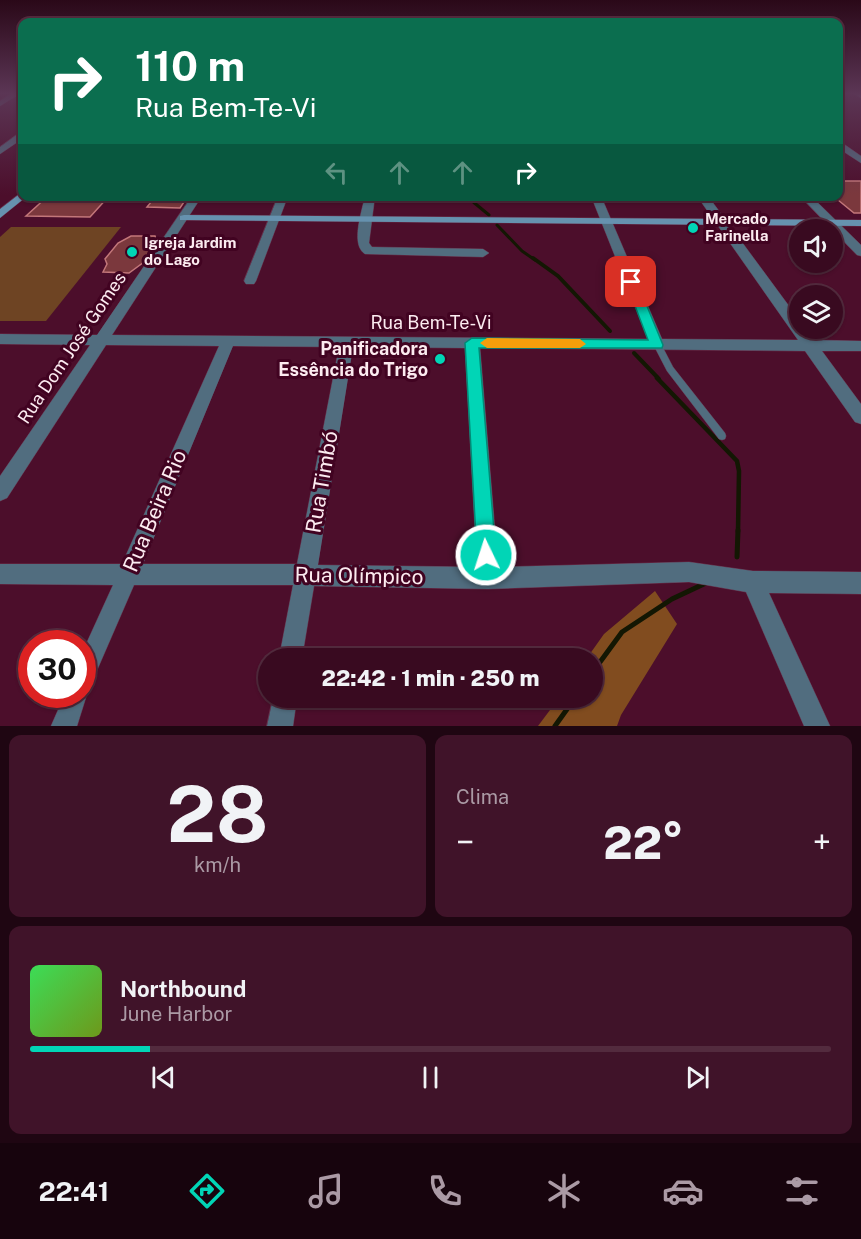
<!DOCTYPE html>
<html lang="pt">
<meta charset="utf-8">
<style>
:root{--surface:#390a20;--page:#401329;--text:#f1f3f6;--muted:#ab9aa5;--line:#532b3e;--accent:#01d5b6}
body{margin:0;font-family:"Public Sans",sans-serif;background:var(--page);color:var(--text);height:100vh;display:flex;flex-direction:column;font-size:22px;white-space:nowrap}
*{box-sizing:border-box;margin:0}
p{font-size:20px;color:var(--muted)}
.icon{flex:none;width:33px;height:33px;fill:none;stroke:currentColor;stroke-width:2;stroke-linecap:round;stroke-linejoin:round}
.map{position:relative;height:726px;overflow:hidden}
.sheet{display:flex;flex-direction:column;gap:9px;padding:9px;background:#1f0612;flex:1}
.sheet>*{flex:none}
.hud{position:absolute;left:18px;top:18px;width:825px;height:183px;border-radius:12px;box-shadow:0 2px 4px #0004,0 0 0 2px var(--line);background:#0b6e4f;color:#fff;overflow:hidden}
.fabs{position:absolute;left:789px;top:219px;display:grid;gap:12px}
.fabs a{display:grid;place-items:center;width:54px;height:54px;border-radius:50%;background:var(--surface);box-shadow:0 2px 4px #0004,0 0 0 2px var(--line);font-size:30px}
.speed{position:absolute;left:18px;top:630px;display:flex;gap:12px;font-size:30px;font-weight:700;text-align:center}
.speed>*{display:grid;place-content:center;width:78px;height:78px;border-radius:50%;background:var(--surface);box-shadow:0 2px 4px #0004,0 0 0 2px var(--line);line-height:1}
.speed .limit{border:9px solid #d22;background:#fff;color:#111}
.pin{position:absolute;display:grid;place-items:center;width:51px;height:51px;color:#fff;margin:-26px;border-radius:12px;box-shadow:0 3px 9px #0006}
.me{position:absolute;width:66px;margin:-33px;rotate:356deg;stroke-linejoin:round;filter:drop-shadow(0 0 4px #0008)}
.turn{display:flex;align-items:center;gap:21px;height:126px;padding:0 18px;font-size:27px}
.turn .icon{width:78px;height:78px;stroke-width:2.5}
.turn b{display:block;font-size:42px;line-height:51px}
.lanes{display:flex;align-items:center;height:57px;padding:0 18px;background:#0003;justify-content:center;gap:30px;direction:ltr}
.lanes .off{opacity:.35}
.big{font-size:45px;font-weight:800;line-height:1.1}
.sheet .card{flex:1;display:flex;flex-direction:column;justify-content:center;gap:9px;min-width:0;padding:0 21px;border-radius:12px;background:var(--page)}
.sheet .dial{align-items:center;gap:0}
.dial b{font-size:78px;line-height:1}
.song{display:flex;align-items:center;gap:18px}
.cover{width:72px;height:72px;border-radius:9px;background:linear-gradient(135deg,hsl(130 70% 55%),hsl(80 70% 35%))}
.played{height:6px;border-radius:3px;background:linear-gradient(90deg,var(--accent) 15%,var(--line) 15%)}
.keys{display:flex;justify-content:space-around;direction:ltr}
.heat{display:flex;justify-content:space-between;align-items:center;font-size:33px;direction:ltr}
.sheet .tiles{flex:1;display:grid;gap:9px;grid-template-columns:1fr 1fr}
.card:last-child{grid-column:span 2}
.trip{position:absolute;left:258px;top:648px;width:345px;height:60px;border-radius:30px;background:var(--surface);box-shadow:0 2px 4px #0004,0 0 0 2px var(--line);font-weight:800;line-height:60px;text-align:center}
.tabs{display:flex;height:96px;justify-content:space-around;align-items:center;background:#17040d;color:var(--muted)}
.tabs .icon{width:42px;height:42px}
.tabs .active{color:var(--accent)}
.tabs b{font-size:27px;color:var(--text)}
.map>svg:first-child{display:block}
.green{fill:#6e4423}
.forest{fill:#814c1f}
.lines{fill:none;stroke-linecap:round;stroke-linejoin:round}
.stream-far3{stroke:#131703;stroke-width:3}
.stream-far2{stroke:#131703;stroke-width:4}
.stream-far1{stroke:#131703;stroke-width:4.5}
.stream{stroke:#131703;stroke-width:5}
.building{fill:#7b383d;stroke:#c3777a;stroke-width:1.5}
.lane-casing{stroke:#68314b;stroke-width:1}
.street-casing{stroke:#68314b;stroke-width:1}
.secondary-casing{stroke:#68314b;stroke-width:1}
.lane{fill:#516d7f;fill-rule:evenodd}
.street{fill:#516d7f;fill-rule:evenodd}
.secondary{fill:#6692af;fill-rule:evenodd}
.route{fill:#01d5b6;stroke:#018a76;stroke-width:1.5}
.slow{fill:#f59e0b}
.poi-dot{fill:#01d5b6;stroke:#410321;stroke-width:2}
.labels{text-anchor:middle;stroke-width:6;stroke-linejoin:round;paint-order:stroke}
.far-poi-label{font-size:15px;font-weight:bold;fill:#fcebf0;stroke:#410321;text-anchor:start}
.street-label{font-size:18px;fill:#fcebf0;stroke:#410321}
.poi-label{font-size:18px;font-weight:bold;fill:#fcebf0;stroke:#410321;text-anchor:end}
.near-street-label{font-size:21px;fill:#fcebf0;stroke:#410321}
</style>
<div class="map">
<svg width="861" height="726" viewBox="0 0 861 726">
<rect width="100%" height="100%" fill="#4c0e2b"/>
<path class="green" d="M 11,227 L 121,227 L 46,321 L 0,321 L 0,237 Z"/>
<path class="forest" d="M 655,591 L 677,624 L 621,715 L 617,726 L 538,726 L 559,698 L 592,698 L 592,658 L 587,658 L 604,634 Z"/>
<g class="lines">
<path class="stream-far3" d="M 466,196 L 489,215
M 497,225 L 522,251 L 535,260"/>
<path class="stream-far2" d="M 533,258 L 558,276 L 610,331
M 634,353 L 659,379"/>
<path class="stream-far1" d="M 657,378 L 737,461 L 739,471 L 738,532"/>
<path class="stream" d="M 737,557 L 738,530
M 592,673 L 622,632 L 672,599 L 706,583
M 555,726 L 575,698"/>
</g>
<path class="building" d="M 838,181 L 861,181 L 861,213 L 854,213 L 838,200 Z
M 48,196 L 109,196 L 90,217 L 26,216 Z
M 156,196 L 188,196 L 180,208 L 147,207 Z
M 131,236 L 155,236 L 157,243 L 144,262 L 129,273 L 103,272 L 107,264 L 105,259 L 118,243 Z"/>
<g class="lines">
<defs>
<path id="lane" d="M 657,341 L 660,342 L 673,367 L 725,433 L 726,436 L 725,439 L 722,440 L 719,439 L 667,371 L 653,344 Z"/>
<path id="street" d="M 12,93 L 21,93 L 0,106 L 0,101 Z
M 19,133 L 22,133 L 22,139 L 0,154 L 0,147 Z
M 838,140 L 861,156 L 861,163 L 838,148 Z
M 192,196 L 202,196 L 112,335 L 648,339 L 591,196 L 601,196 L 662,339 L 798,340 L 697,196 L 708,196 L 800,321 L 800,328 L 805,328 L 814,340 L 861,341 L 861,351 L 822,351 L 861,404 L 861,424 L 855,422 L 805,351 L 480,348 L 498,567 L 689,562 L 753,571 L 861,572 L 861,594 L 769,593 L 830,726 L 804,726 L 746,592 L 689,582 L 488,589 L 314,586 L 302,658 L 279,658 L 293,585 L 134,585 L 88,691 L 77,726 L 51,726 L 65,694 L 82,694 L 82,653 L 113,585 L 0,584 L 0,564 L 122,564 L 219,346 L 106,345 L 7,498 L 0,501 L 0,476 L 90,345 L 0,344 L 0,334 L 97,335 ZM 233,346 L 339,347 L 297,564 L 143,564 ZM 353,347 L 465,348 L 477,567 L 318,565 Z
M 278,196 L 288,196 L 256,281 L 254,284 L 246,284 L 244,281 Z
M 365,196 L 375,196 L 369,243 L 372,247 L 483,249 L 489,253 L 483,257 L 365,254 C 350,245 362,211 365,196 Z
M 800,196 L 811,196 L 861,245 L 861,256 L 857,255 Z
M 273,698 L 297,698 L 293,726 L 267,726 Z"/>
<path id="secondary" d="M 853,93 L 861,93 L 861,98 Z
M 22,192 L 22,196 L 26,197 L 0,218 L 0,209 Z
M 184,215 L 861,220 L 861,226 L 180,220 L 180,216 Z"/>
</defs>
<use href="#lane" class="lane-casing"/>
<use href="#street" class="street-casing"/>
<use href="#secondary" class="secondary-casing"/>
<use href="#lane" class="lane"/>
<use href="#street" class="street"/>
<use href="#secondary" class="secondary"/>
</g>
<linearGradient id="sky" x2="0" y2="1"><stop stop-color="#2a0818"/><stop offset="0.48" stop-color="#5b3655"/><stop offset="1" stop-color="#5b3655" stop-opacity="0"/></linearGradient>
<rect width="861" height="195" fill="url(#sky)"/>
<path class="route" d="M 631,279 L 637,282 L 663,345 L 662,348 L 479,348 L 496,555 L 493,561 L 486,564 L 480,561 L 477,555 L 465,343 L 472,338 L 648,340 L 626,282 Z"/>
<path class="slow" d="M 487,338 L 580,339 L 586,344 L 580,348 L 487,348 L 480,343 Z"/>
<g class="poi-dot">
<circle cx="693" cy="228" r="6"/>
<circle cx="132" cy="252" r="6"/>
<circle cx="440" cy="359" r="6"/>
</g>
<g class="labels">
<g class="far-poi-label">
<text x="705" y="224">Mercado<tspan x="705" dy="17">Farinella</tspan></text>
<text x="144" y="248">Igreja Jardim<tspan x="144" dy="17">do Lago</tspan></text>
</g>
<g class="street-label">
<text x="431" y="329">Rua Bem-Te-Vi</text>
<text transform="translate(72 348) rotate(-56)" y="6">Rua Dom José Gomes</text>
</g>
<g class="poi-label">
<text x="428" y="355">Panificadora<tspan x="428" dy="21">Essência do Trigo</tspan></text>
</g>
<g class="near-street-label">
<text transform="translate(322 482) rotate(-80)" y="7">Rua Timbó</text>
<text transform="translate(155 511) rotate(-67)" y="7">Rua Beira Rio</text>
<text transform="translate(359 576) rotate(1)" y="7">Rua Olímpico</text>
</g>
</g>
</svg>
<div class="fabs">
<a><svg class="icon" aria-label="sound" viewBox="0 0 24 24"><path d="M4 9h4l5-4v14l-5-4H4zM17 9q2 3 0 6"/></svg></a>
<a><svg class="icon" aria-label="layers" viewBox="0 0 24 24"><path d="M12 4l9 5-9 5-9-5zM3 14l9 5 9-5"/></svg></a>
</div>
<div class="speed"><div class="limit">30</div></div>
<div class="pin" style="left:631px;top:282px;background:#d93025"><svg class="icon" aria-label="arrive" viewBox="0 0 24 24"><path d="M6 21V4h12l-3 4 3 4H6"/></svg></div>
<svg class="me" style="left:486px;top:555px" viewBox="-20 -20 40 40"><circle r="17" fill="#01d5b6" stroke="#fff" stroke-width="3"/><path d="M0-11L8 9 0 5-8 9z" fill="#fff"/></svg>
<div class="trip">22:42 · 1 min · 250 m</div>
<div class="hud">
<div class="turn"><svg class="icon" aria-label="right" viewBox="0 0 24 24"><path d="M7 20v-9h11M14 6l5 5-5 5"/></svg><div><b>110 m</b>Rua Bem-Te-Vi</div></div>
<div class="lanes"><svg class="icon off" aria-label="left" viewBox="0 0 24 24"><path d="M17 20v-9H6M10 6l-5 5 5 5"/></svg><svg class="icon off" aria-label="ahead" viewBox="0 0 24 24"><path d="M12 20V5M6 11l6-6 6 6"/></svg><svg class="icon off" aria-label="ahead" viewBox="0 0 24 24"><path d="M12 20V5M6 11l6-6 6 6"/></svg><svg class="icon" aria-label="right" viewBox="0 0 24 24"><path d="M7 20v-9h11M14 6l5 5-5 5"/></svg></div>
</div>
</div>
<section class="sheet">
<div class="tiles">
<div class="card dial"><b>28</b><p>km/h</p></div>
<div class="card"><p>Clima</p>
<div class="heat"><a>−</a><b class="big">22°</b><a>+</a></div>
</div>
<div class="card">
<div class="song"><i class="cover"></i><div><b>Northbound</b><p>June Harbor</p></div></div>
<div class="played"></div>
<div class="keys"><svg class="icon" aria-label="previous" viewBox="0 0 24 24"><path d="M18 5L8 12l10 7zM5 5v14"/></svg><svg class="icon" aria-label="pause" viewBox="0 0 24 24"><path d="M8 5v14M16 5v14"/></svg><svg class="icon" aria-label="next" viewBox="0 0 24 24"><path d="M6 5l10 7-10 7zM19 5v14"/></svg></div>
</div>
</div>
</section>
<nav class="tabs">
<b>22:41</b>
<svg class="icon active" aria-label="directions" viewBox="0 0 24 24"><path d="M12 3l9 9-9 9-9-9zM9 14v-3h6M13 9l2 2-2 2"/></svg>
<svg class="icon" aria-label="music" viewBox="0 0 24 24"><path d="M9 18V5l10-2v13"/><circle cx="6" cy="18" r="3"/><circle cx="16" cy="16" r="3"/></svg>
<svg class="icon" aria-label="phone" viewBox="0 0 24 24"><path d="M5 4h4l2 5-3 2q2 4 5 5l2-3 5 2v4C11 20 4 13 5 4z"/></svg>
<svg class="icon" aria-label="climate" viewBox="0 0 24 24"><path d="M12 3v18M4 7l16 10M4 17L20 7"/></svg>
<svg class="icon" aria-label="car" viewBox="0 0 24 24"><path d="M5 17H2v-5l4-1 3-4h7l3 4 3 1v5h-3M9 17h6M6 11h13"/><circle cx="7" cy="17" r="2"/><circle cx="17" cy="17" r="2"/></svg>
<svg class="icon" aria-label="filters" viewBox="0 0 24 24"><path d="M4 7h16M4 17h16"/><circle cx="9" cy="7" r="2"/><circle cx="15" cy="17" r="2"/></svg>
</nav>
